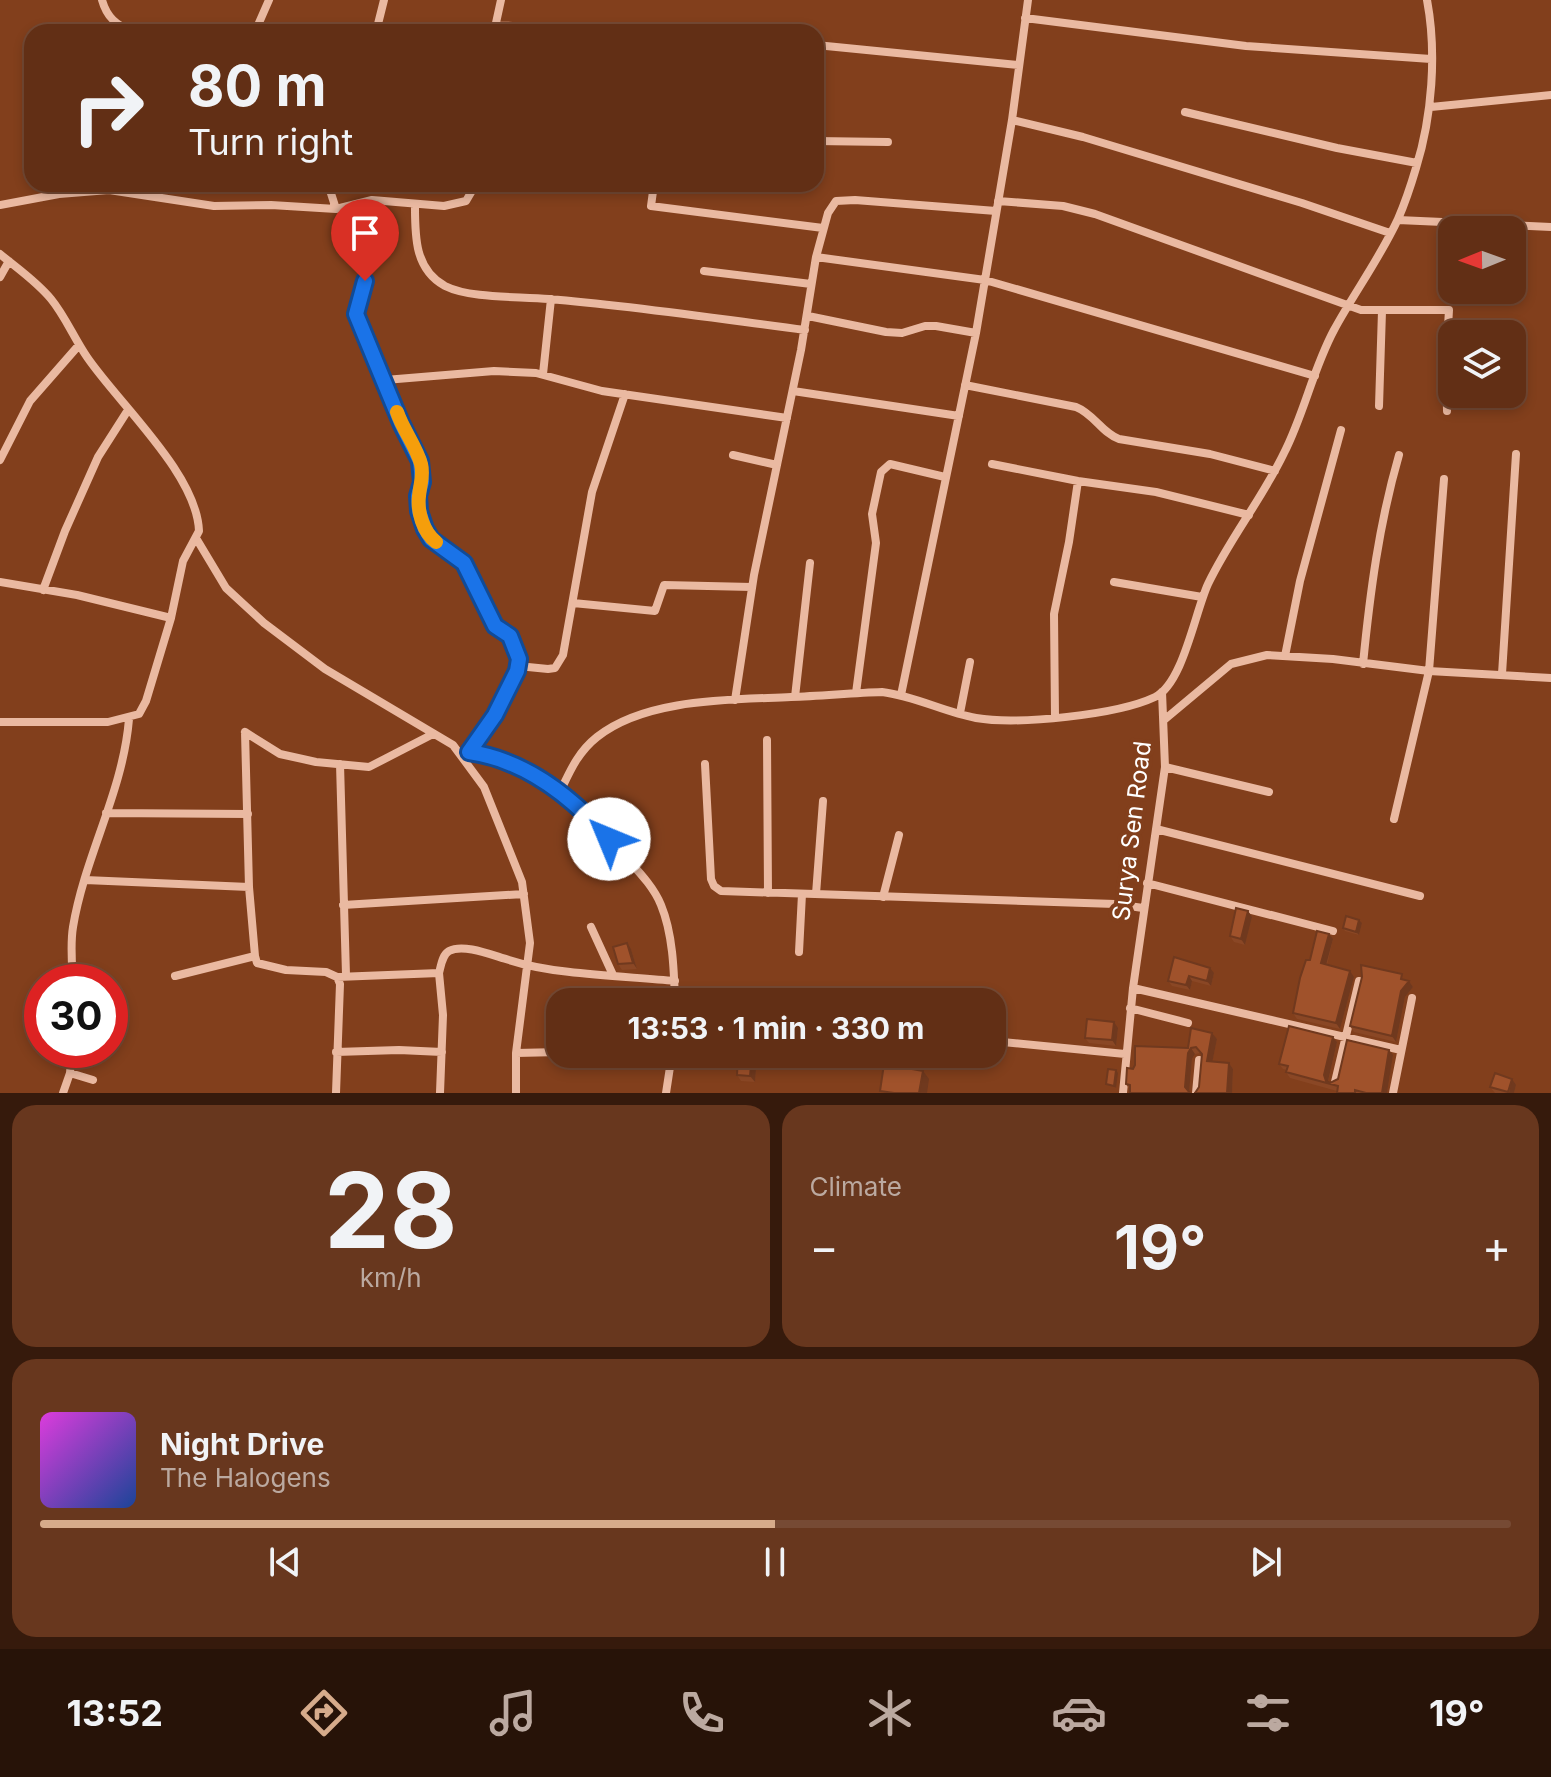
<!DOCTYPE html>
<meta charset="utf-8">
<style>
:root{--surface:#622f15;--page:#68371e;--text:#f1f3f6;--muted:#bba9a0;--line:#764a34;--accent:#d6ab8b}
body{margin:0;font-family:Inter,sans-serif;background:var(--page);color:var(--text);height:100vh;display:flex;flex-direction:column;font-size:30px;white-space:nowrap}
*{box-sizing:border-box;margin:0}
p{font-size:26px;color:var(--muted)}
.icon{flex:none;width:44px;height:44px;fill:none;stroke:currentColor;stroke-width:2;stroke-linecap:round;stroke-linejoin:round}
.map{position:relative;height:1093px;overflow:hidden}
.drawer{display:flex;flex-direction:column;gap:12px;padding:12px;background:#361a0c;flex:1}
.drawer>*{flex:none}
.top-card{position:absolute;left:24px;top:24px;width:800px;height:168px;border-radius:24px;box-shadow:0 4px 12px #0003,0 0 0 2px var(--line);background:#622f15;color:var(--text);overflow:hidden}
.needle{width:52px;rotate:269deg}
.controls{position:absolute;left:1438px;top:216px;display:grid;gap:16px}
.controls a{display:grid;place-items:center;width:88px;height:88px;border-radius:16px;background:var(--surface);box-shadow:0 4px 12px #0003,0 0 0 2px var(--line);font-size:40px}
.speed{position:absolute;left:24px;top:964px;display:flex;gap:16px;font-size:40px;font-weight:700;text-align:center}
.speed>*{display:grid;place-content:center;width:104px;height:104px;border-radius:50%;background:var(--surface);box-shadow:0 4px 12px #0003,0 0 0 2px var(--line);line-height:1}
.speed .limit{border:12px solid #d22;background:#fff;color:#111}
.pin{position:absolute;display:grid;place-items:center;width:68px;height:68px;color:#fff;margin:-82px -34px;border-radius:50% 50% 50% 0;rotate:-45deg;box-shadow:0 0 8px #0007}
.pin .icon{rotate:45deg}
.me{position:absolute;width:88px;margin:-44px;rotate:315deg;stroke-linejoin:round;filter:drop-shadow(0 0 6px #0008)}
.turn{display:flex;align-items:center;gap:28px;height:168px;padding:0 32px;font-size:36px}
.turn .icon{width:104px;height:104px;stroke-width:2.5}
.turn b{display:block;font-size:56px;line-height:68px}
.big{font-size:60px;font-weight:700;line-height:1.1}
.drawer .card{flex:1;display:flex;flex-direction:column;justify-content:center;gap:12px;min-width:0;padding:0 28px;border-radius:24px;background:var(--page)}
.drawer .dial{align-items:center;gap:0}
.dial b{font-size:104px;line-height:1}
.song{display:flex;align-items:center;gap:24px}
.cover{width:96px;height:96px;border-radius:12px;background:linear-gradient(135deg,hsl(300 70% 55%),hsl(220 70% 35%))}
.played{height:8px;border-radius:4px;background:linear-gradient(90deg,var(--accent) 50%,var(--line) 50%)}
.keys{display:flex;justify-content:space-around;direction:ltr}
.heat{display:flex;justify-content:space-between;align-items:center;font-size:44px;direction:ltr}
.drawer .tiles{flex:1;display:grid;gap:12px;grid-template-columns:1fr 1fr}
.card:last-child{grid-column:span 2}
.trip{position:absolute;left:546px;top:988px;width:460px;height:80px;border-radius:24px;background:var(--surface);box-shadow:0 4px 12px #0003,0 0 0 2px var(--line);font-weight:700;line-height:80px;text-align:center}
.dock{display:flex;height:128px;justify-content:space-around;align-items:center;background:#271308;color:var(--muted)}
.dock .icon{width:56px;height:56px}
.dock .current{color:var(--accent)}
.dock b{font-size:36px;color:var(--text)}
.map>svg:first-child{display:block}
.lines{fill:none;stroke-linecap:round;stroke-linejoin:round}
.minor{stroke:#eab9a1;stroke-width:8}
.wall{fill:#8a4725}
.shaded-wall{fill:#70391e}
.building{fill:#a0522b;stroke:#70391e;stroke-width:2}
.route-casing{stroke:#114b97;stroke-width:20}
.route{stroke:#1a73e8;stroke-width:14}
.slow{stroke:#f59e0b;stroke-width:14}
.labels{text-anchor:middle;stroke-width:8;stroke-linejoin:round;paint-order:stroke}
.street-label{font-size:24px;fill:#fff;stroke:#823f1c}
</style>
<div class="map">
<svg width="1551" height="1093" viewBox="0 0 1551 1093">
<rect width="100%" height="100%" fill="#823f1c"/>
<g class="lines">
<path class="minor" d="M 102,0 C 107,18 116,24 132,32
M 1025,18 L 1246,46 L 1431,59
M 495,25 L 620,32
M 255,32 L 269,0
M 376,32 L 384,0
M 494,32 L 501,0
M 816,45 L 1019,65
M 1431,107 L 1551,95
M 1185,112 L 1337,148 L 1417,163
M 1012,120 L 1083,137 L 1302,203 L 1390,233
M 816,141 L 888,142
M 328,184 L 336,209
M 654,184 L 651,206 L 823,228
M 375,201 L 376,246 L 358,299 L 356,314 C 371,363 400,412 420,460 C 429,483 411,501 426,531 C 434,546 453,550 463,562 C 478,579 483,603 493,622 C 497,630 507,631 511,638 C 532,674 490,723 469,752
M 998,201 L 1063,206 L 1095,214 L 1361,310 L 1449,310 L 1446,359 L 1447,411
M 415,204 C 415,235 414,269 445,286 C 471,299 519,296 549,299 C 634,306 720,319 805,330
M 0,205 L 59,194 L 109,190 L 214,206 L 271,205 L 336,209 L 372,200 L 444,206 L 466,201 L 476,184
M 1398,220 L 1551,227
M 0,254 C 18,269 36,281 51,299 C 65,316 74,338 87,357 C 119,404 197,474 199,531 L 183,561 L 171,618 L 146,701 L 139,714 L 108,722 L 0,722
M 816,257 L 985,280 L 1315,376
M 704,271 L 811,284
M 0,277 L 9,261
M 808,316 L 886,332 L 902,333 L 925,326 L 936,326 L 976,333
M 543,374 L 551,299
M 385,380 L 494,371 L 536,373 L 602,391 L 787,418
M 965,385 L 1076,407 C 1094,414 1102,433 1119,439 L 1210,454 L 1275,471
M 793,391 L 959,416
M 1379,406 L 1382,311
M 733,455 L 777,465
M 0,460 L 30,401 L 79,345
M 992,464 L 1078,481 L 1156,492 L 1249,515
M 196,538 L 226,588 L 264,623 L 325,669 L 453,745 L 484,787 L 522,882 L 530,943 L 516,1053 L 516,1093
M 0,582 L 77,595 L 171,618
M 1114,582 L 1202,597
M 43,590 L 65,531 L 98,457 L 128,410
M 573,603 L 655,611 L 664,585 L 752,587
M 1285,656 L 1300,581 L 1341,430
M 1363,664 C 1370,593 1379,524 1399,455
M 518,666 L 548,669 L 555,668 L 563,655 L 592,492 L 625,394
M 1502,674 L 1516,454
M 856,693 L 876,543 L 872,514 L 881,472 L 890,464 L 945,477
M 901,695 L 976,333 L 1012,120 L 1028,0
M 795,697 L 810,563
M 735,700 L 754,575 L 801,350 L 816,257 L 828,213 L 836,201 L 855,200 L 996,211
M 960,713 L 970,662
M 1055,717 L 1054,614 L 1069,542 L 1078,481
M 1164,720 L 1231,664 L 1267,655 L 1333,659 L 1429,671 L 1551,678
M 245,732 L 249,887 L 255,956 L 257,963 L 286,970 L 326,972 L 337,977 L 340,984 L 336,1093
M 245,732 L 280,754 L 316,762 L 369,767 L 433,734
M 767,740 L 768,893
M 465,751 C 531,762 578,803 621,852 C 635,868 653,885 661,905 C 673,934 674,971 675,1002
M 340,764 L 346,975
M 705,764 L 711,879 L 714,886 L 721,891 L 1115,904 L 1143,908
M 1165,767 L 1269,792
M 560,792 C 570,771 578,752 597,737 C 646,698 731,700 791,697 C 821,696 852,693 882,692 C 915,696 944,712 976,718 C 1018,725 1117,715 1155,697 C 1183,684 1195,612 1208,584 C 1230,538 1262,499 1284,453 C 1304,414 1313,369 1334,330 C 1354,293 1380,258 1398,219 C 1405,203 1411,185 1416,168 C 1432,117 1437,53 1427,0
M 106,813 L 248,814
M 1394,819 L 1429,671 L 1444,479
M 1156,829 L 1420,896
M 85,880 L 249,887
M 1147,883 L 1333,931
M 816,894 L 823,801
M 883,897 L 899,835
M 343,905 L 524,894
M 591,927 L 613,975
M 799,952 L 802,894
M 439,973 L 443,1015 L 440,1093
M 175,976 L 255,956
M 337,977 L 439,973 C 441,966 442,955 449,951 C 464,943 494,956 509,960 C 555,975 625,976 675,981
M 73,982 C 72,964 70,945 73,927 C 85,855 123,792 129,719
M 1133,988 L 1401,1050
M 1130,1008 L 1188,1023
M 992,1041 L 1125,1054
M 336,1052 L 399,1050 L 442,1052
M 516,1053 L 560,1052
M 642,1054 L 672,1057
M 70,1073 L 93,1080
M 1335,1082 L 1359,981
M 63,1093 L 70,1073 L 72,1050
M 666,1093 L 672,1054
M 1123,1093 L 1133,988 L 1165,767 L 1162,692
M 1196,1093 L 1199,1060
M 1393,1093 L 1412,998"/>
</g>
<path class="wall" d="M 1248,911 L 1252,917 L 1245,945 L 1234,942 L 1230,936 Z
M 1362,923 L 1359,935 L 1345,931 L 1343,928 Z
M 1333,939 L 1327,965 L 1354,977 L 1340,1029 L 1297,1019 L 1293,1013 L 1310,960 Z
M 631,949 L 637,969 L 622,970 L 618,964 Z
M 1174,957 L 1214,973 L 1211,986 L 1192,981 L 1190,990 L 1172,986 L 1168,981 Z
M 1406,981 L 1409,981 L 1413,987 L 1405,997 L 1396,1042 L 1354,1032 L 1350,1026 Z
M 1118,1028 L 1116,1046 L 1089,1043 L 1085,1038 Z
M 1212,1033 L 1217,1039 L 1212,1062 L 1229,1063 L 1233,1069 L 1232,1093 L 1194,1093 L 1195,1093 L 1199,1087 L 1202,1055 L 1200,1053 L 1195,1054 L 1192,1059 L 1189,1092 L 1130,1090 L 1126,1084 L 1133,1069 L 1188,1048 Z
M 1333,1037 L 1337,1042 L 1328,1082 L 1330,1083 L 1393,1055 L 1387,1093 L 1337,1093 L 1337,1091 L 1290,1078 L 1286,1072 L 1287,1070 L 1283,1069 L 1279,1064 Z
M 738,1054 L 755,1054 L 757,1056 L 755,1082 L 741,1081 L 737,1075 Z
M 1516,1085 L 1514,1093 L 1495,1093 L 1490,1087 Z"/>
<path class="shaded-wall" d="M 1248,911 L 1252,917 L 1245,945 L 1241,939 Z
M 1359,920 L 1362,923 L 1359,935 L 1356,932 Z
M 1329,934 L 1333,939 L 1325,969 L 1321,963 Z
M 627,943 L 631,949 L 637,969 L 633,963 Z
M 1210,968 L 1214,973 L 1211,986 L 1207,981 Z
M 1350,971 L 1354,977 L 1340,1029 L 1336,1023 Z
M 1189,976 L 1192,981 L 1190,990 L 1186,985 Z
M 1409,981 L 1413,987 L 1405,997 L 1396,1042 L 1392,1036 L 1401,991 Z
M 600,991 L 604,997 L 604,1002 L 599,1002 Z
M 1114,1022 L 1118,1028 L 1116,1046 L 1112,1040 Z
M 1212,1033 L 1217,1039 L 1211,1068 L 1207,1061 Z
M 1333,1037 L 1337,1042 L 1328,1081 L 1329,1084 L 1326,1081 L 1324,1075 Z
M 1191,1048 L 1195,1054 L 1192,1059 L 1189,1093 L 1185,1087 L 1188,1053 Z
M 1389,1050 L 1393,1055 L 1387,1093 L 1382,1093 Z
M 752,1054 L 755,1054 L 757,1056 L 755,1082 L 750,1076 Z
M 1229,1063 L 1233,1069 L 1232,1093 L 1227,1093 Z
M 1116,1070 L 1118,1073 L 1116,1088 L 1114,1086 Z
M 923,1071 L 929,1079 L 927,1093 L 919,1093 Z
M 1512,1079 L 1516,1085 L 1514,1093 L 1509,1093 Z"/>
<path class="building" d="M 1236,908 L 1248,911 L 1241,939 L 1230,936 Z
M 1346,916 L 1359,920 L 1356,932 L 1343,928 Z
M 1317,931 L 1329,934 L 1321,963 L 1350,971 L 1336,1023 L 1293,1013 L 1300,978 L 1306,960 L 1310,960 Z
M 627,943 L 633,963 L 618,964 L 613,947 Z
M 1174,957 L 1210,968 L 1207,981 L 1189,976 L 1186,985 L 1168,981 Z
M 1361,965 L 1402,974 L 1401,979 L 1409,981 L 1401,991 L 1392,1036 L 1350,1026 L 1362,977 Z
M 583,990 L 600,991 L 599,1002 L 583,1002 Z
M 556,1018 L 560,1018 L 560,1040 L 555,1039 Z
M 1087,1019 L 1114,1022 L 1112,1040 L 1085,1038 Z
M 1289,1026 L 1333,1037 L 1324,1075 L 1326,1081 L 1330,1083 L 1338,1079 L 1347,1040 L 1389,1050 L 1382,1093 L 1366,1093 L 1355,1090 L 1355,1093 L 1337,1093 L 1338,1086 L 1286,1072 L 1288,1066 L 1279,1064 Z
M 1191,1028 L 1212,1033 L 1207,1061 L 1229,1063 L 1227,1093 L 1194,1093 L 1195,1093 L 1199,1087 L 1202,1054 L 1196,1047 L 1191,1048 L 1188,1053 L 1185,1087 L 1190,1093 L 1130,1093 L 1130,1085 L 1126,1084 L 1127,1068 L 1133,1069 L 1135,1065 L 1135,1046 L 1188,1048 Z
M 738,1054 L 752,1054 L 750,1076 L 737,1075 Z
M 884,1064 L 923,1071 L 919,1093 L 894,1093 L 880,1091 Z
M 1108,1069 L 1116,1070 L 1114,1086 L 1106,1084 Z
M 1495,1073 L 1512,1079 L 1508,1092 L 1490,1087 Z"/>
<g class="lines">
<defs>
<path id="route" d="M 365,281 L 356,314 L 401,423 L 420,461 L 422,482 L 418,496 L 419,511 L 425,529 L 431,539 L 464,563 L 495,626 L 510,636 L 519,659 L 517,671 L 495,715 L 469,752 C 525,760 573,798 609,839"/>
</defs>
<use href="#route" class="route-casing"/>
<use href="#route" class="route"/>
<path class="slow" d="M 397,412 C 403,430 416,446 421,464 C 424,476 420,484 419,496 C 417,511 423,532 436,542"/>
</g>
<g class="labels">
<g class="street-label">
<text transform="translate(1132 831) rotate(-83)" y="8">Surya Sen Road</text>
</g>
</g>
</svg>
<div class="controls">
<a><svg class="needle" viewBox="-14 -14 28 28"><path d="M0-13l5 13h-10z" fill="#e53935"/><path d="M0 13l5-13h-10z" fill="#bba9a0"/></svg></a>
<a><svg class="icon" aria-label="layers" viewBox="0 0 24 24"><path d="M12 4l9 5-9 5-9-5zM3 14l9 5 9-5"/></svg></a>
</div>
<div class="speed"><div class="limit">30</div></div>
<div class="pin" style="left:365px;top:281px;background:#d93025"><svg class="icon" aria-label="arrive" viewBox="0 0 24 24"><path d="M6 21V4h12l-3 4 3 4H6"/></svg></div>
<svg class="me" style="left:609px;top:839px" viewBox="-20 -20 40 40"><circle r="19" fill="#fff"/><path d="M0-13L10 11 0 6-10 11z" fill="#1a73e8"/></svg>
<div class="trip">13:53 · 1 min · 330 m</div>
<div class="top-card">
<div class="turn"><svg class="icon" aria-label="right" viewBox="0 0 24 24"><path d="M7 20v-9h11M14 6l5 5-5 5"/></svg><div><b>80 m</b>Turn right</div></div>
</div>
</div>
<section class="drawer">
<div class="tiles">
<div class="card dial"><b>28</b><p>km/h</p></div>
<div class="card"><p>Climate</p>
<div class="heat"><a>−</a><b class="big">19°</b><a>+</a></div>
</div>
<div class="card">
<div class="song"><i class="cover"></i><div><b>Night Drive</b><p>The Halogens</p></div></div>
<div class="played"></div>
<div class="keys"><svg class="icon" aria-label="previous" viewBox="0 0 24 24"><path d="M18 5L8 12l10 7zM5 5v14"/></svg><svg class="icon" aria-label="pause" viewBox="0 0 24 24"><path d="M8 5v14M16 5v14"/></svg><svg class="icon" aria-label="next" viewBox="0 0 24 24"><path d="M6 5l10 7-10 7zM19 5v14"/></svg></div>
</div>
</div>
</section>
<nav class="dock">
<b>13:52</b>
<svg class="icon current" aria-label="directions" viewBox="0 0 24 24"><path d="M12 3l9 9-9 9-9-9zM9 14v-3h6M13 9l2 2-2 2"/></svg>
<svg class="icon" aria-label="music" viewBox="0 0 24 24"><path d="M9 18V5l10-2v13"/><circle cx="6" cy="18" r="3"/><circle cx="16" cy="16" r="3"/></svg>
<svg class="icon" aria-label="phone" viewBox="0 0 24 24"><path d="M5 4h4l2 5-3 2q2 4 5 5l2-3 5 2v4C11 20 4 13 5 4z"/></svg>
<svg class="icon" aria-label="climate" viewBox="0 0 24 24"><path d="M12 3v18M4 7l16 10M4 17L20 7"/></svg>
<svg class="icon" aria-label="car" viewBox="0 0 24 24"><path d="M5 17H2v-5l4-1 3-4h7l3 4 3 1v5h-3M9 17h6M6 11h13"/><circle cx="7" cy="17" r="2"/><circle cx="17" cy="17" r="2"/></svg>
<svg class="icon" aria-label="filters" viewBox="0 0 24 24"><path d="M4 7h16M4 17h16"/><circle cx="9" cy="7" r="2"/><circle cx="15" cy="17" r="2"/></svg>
<b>19°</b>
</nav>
